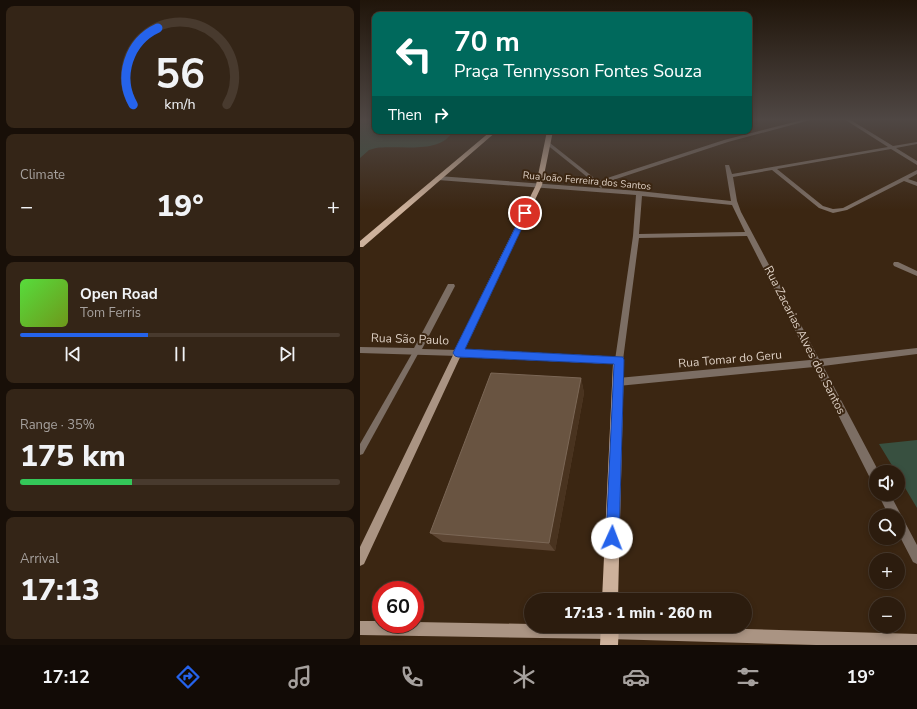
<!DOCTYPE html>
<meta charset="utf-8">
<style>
:root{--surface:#2c1c0e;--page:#342517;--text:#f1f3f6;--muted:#a6a19e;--line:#483a2e;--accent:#2563eb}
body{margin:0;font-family:"Nunito Sans",sans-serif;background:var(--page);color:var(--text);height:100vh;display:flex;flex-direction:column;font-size:15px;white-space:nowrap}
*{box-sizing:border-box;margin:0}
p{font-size:13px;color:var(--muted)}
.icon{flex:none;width:22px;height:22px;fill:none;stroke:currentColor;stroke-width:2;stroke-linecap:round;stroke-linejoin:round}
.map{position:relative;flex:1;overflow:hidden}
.drawer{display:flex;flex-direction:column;gap:6px;padding:6px;background:#180f08;width:360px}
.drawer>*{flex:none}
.hud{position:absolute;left:12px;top:12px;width:380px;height:122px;border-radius:8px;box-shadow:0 2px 6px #0003,0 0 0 1px var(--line);background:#00695c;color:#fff;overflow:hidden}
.buttons{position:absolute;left:509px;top:465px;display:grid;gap:8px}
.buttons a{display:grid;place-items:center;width:36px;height:36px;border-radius:50%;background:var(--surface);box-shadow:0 2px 6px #0003,0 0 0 1px var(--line);font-size:20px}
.speed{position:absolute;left:12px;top:581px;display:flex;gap:8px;font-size:20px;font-weight:700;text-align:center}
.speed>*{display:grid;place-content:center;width:52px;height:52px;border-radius:50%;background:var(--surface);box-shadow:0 2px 6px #0003,0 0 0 1px var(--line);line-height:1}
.speed .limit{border:6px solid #d22;background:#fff;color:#111}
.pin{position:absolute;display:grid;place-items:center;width:34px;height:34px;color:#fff;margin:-17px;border:2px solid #fff;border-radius:50%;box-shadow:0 1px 4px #0007}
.me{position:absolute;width:44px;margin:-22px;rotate:2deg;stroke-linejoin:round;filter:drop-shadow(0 0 3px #0008)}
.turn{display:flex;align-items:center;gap:14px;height:84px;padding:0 16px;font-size:18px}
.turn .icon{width:52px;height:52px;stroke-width:2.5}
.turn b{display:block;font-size:28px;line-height:34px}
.then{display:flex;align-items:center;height:38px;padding:0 16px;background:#0003;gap:8px;font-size:15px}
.big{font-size:30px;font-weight:800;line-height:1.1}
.drawer .card{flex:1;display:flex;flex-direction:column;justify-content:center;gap:6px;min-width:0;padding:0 14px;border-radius:8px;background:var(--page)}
.drawer .dial{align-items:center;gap:0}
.dial svg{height:104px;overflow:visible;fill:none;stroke:var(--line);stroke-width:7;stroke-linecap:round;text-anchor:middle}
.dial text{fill:var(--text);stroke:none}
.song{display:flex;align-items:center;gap:12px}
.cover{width:48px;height:48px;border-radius:6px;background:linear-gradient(135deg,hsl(110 70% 55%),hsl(80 70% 35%))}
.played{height:4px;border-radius:2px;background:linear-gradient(90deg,var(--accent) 40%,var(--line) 40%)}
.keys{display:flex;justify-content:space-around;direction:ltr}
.heat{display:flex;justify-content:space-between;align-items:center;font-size:22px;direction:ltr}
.charge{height:6px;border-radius:3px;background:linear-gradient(90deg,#34c759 35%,var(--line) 0)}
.trip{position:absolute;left:164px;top:593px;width:228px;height:40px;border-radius:20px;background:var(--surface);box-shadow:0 2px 6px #0003,0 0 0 1px var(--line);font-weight:800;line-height:40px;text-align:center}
.tabs{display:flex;height:64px;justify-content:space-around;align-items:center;background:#120b06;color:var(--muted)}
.tabs .icon{width:28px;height:28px}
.tabs .on{color:var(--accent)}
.tabs b{font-size:18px;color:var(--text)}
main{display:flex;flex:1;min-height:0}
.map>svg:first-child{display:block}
.green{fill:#385040}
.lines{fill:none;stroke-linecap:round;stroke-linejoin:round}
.lane{fill:#7c6e64;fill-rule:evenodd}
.street{fill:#7c6e64;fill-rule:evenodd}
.secondary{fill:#aa9483;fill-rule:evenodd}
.primary{fill:#cdb19b;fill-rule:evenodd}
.wall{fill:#5c4532}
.shaded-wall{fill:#49331f}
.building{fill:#695441;stroke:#7b6756}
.route{fill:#2563eb;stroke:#184099}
.labels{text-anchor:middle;stroke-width:4;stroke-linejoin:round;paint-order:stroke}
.far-street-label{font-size:10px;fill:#dccec2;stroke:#3b2612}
.street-label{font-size:12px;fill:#dccec2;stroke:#3b2612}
</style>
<main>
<section class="drawer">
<div class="card dial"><svg viewBox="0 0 100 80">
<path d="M14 69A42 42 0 1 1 86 69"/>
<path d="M14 69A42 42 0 0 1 33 10" stroke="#2563eb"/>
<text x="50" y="56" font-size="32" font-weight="700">56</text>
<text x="50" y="72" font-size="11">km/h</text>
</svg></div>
<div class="card"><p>Climate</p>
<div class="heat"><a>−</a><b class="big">19°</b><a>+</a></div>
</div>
<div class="card">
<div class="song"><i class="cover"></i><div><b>Open Road</b><p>Tom Ferris</p></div></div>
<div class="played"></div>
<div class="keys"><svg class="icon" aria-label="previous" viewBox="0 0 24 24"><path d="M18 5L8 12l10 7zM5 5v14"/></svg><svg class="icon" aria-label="pause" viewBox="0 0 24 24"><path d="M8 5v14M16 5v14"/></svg><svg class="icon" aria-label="next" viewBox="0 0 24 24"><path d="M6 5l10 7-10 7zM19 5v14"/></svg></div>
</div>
<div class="card"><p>Range · 35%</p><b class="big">175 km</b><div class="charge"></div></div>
<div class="card"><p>Arrival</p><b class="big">17:13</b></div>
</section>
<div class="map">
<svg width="557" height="645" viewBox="0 0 557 645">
<rect width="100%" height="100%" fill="#3b2612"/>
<path class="green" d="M 0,119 L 15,119 L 15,131 L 90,131 L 91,134 C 77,154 38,145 16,148 L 9,150 L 0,158 Z
M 557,440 L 557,508 L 538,476 L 538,472 L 536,472 L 519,444 Z"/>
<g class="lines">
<path class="lane" d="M 56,349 L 58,350 L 59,352 L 58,354 L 3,454 L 0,455 L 0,444 L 54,350 Z"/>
<path class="street" d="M 446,119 L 454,119 L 368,142 L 241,184 L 244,186 L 241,188 L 186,144 L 190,143 L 238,181 L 364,140 Z
M 484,119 L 489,119 L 533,146 L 557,142 L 557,144 L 536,148 L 557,161 L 557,165 L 531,149 L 417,169 L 463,206 L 473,209 L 483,208 L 557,170 L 557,174 L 548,179 L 557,182 L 557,186 L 544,181 L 487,210 L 473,213 L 459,208 L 412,170 L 373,177 L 377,201 L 381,212 L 459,359 L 557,348 L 557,354 L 463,366 L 519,472 L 516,472 L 516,483 L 512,482 L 454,367 L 258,386 L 255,385 L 253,382 L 255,379 L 258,378 L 450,360 L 387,236 L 279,238 L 263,360 L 262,362 L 259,364 L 256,362 L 255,360 L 273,236 L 276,195 L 78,180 L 75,178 L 78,176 L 279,191 L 371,201 L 365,165 L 369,165 L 372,174 L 528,147 ZM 282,196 L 372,205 L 385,232 L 279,234 Z
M 534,262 L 538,262 L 557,271 L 557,276 L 534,266 L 533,264 Z
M 88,284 L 94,284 L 95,286 L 62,349 L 98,350 L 101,351 L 102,353 L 101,355 L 98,356 L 0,353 L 0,347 L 54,348 Z
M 518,494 L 530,494 L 557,545 L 557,564 L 553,562 L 538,533 L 538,516 L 529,516 Z"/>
<path class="secondary" d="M 98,350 L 101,351 L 102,353 L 4,564 L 0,566 L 0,547 L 94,353 L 95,351 Z
M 0,621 L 21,621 L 21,624 L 55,624 L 55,622 L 171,624 L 171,626 L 280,626 L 557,634 L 557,645 L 456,645 L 249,639 L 0,635 Z"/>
<path class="primary" d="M 131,131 L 137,131 L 3,247 L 0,247 L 0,241 Z
M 187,131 L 193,131 L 182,185 L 105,349 L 263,357 L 264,360 L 258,600 L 242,600 L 253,364 L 98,357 L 94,356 L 93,353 L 176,185 Z
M 241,626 L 259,626 L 258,645 L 240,645 Z"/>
</g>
<path class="wall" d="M 221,378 L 224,393 L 195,551 L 83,542 L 70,533 Z"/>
<path class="shaded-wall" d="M 221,378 L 224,393 L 195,551 L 189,543 Z"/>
<path class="building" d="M 131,373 L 221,378 L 189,543 L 70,533 Z"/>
<linearGradient id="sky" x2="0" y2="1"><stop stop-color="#20150a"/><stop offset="0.57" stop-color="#4f4744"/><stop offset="1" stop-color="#4f4744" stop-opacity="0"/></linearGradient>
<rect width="557" height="210" fill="url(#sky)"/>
<path class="route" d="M 163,212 L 169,213 L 105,349 L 263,357 L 264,360 L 259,538 L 257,543 L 252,545 L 248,543 L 246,538 L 254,364 L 98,357 L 95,356 L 93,353 Z"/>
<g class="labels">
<g class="far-street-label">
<text transform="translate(227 180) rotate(5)" y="4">Rua João Ferreira dos Santos</text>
</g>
<g class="street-label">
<text transform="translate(50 339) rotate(2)" y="4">Rua São Paulo</text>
<text transform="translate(445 340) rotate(63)" y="4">Rua Zacarias Alves dos Santos</text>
<text transform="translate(370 359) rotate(-5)" y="4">Rua Tomar do Geru</text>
</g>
</g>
</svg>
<div class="buttons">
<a><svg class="icon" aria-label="sound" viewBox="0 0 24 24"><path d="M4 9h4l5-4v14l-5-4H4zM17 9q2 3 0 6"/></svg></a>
<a><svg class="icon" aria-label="search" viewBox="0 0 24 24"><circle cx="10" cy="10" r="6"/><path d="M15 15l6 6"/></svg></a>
<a>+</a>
<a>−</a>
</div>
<div class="speed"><div class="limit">60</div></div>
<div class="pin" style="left:165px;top:213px;background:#d93025"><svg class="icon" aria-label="arrive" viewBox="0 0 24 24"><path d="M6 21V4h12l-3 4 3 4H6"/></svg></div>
<svg class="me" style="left:252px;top:538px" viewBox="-20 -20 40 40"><circle r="19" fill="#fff"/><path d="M0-13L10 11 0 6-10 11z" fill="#2563eb"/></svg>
<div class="trip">17:13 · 1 min · 260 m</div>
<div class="hud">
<div class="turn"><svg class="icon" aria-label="left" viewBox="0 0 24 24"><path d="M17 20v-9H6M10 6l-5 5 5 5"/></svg><div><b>70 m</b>Praça Tennysson Fontes Souza</div></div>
<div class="then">Then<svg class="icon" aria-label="right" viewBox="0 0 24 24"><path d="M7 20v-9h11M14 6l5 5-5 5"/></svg></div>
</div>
</div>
</main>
<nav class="tabs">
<b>17:12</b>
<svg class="icon on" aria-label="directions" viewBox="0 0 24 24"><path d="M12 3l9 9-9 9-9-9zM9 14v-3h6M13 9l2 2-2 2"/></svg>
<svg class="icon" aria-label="music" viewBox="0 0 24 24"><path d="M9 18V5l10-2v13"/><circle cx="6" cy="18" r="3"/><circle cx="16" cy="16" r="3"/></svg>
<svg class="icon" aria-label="phone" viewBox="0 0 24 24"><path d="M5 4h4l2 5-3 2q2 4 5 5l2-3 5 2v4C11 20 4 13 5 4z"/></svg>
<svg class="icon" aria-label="climate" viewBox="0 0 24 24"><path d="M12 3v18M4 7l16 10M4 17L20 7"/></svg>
<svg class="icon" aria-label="car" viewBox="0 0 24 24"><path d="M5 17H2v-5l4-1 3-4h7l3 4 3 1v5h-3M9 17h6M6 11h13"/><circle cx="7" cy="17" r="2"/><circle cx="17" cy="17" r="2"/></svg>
<svg class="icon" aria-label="filters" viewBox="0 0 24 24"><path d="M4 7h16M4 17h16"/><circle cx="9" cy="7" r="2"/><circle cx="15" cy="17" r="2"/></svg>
<b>19°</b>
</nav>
